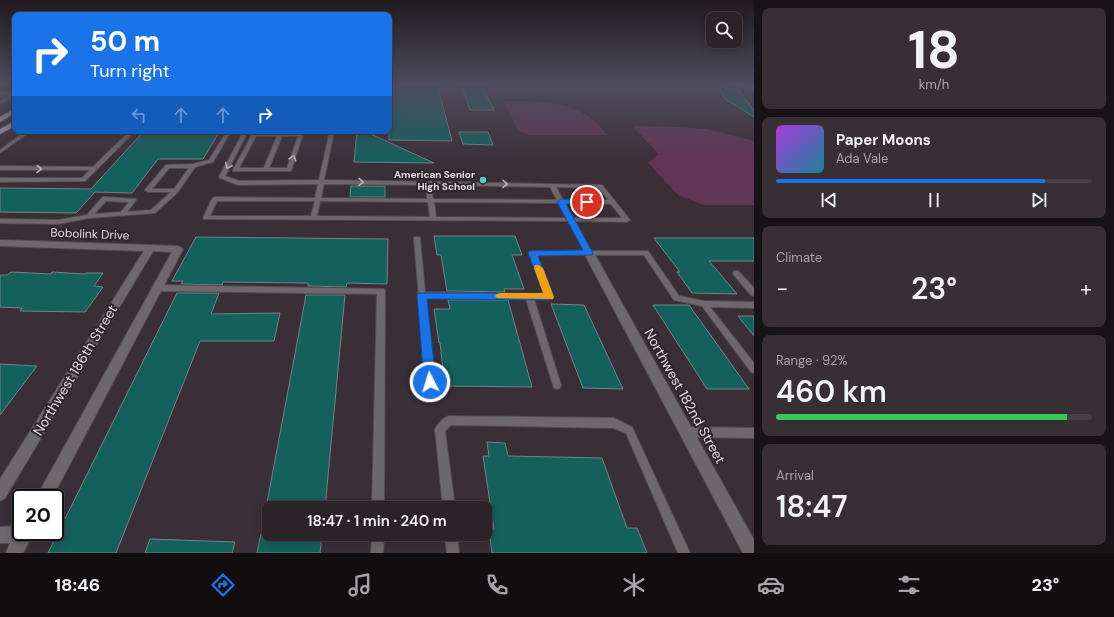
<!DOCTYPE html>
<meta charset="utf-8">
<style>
:root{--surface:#2c2329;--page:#382f35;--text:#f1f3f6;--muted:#a6a4a8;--line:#484046;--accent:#1a73e8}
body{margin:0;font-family:"DM Sans",sans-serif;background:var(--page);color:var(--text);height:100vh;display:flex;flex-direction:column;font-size:15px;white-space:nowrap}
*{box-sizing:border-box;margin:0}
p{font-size:13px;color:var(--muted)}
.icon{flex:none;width:22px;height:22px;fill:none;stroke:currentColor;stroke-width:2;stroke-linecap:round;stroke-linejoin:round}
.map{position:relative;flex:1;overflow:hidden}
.side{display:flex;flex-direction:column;gap:8px;padding:8px;background:#181317;width:360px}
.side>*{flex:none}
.top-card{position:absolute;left:12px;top:12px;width:380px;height:122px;border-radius:8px;box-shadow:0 2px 10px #0003,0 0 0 1px var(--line);background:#1a73e8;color:#fff;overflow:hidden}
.controls{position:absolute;left:706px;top:12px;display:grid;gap:8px}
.controls a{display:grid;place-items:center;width:36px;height:36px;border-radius:8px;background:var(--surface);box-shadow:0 2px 10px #0003,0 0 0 1px var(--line);font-size:20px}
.speed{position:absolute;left:12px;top:489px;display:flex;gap:8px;font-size:20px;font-weight:700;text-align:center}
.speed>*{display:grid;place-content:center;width:52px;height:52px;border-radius:50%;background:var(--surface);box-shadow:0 2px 10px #0003,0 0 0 1px var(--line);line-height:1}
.speed .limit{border:2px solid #111;border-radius:6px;background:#fff;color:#111}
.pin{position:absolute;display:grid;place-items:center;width:34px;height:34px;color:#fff;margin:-17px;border:2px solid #fff;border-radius:50%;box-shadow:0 1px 4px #0007}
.me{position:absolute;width:44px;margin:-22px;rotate:355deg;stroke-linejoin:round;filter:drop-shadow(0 0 3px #0008)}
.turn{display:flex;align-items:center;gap:14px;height:84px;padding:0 12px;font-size:18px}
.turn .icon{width:52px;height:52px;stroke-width:2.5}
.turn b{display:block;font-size:28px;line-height:34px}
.lanes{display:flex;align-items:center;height:38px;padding:0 12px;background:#0003;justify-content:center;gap:20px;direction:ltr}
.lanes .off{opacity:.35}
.big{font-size:30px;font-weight:600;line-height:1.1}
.side .tile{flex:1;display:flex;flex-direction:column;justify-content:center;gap:6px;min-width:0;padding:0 14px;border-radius:8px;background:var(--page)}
.side .dial{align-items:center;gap:0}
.dial b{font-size:52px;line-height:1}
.song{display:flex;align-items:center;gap:12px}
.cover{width:48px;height:48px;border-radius:6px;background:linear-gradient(135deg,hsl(280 70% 55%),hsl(190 70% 35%))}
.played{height:4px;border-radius:2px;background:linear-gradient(90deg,var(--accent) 85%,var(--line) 85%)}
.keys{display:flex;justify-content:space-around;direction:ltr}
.heat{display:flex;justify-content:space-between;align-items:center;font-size:22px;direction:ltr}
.charge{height:6px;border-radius:3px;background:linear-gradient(90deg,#34c759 92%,var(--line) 0)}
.trip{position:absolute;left:262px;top:501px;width:230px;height:40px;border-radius:8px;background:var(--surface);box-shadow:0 2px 10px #0003,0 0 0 1px var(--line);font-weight:600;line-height:40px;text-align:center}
.tab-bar{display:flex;height:64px;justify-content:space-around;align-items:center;background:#120e10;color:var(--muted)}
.tab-bar .icon{width:28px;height:28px}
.tab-bar .active{color:var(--accent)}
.tab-bar b{font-size:18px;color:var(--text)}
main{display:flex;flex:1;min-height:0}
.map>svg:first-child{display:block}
.green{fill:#613554}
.building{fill:#13605d;stroke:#728483}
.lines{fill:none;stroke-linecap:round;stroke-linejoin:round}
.lane-casing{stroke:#564b52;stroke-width:2}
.street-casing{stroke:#564b52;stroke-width:2}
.secondary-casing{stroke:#564b52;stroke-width:2}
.primary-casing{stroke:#564b52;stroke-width:2}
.lane{fill:#6e686c;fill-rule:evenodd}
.street{fill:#6e686c;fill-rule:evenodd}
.secondary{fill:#8f858b;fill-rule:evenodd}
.primary{fill:#a89ca4;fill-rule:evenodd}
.oneway{stroke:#bbb4b9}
.route{fill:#1a73e8;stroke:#114b97}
.slow{fill:#f59e0b}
.poi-dot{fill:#53cdc9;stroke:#30252d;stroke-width:1.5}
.labels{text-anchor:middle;stroke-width:4;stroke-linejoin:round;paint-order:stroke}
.far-poi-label{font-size:10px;font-weight:bold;fill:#e5dde2;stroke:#30252d;text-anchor:end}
.street-label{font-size:12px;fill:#e5dde2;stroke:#30252d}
.near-street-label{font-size:14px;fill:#e5dde2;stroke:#30252d}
</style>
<main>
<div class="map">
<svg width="754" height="553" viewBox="0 0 754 553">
<rect width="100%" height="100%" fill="#3b2f37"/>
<path class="green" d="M 504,101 C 542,101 583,100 607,135 L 530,135 L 518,130 Z
M 632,126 L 677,127 L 706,129 L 754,141 L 754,205 L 704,205 L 678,195 L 648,163 L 659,154 Z"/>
<path class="building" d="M 389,84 L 437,84 L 452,141 L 389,140 Z
M 461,85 L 482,86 L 494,110 L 470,110 Z
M 718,87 L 739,90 L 754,111 L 754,117 L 725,99 Z
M 144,131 L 220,131 L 203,159 L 158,159 L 132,193 L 95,192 L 76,213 L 0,212 L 0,188 L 91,189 Z
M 357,131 L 364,131 L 434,163 L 354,162 Z
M 459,132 L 488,132 L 493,145 L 463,144 Z
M 351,186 L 385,186 L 385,197 L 350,197 Z
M 434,236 L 515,236 L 522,255 L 512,255 L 524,289 L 504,289 L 505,292 L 447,291 L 441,255 L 437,255 Z
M 196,237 L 388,239 L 387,284 L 347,283 L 346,287 L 308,286 L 308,283 L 223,282 L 222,285 L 181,284 L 183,281 L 172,281 Z
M 654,238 L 754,238 L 754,261 L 709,261 L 737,294 L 692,293 L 677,272 L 680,272 Z
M 11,272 L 51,274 L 52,272 L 84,274 L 86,273 L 103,273 L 94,286 L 103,287 L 85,312 L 20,311 L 22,308 L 0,307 L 0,275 L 7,275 Z
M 177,293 L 219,293 L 211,314 L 280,313 L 274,341 L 200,341 L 116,553 L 48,553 Z
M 306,295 L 345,295 L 325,508 L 266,508 Z
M 448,300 L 508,300 L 532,387 L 445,386 L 440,343 L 439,343 L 434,309 L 450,309 Z
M 551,304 L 584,305 L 623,389 L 583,388 Z
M 653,305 L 689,305 L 749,389 L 707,389 Z
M 738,316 L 754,316 L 754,336 Z
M 0,364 L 37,366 L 0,415 Z
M 487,442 L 505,443 L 508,456 L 602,458 L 627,528 L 637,528 L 647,553 L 492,553 L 489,529 L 494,529 L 483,456 L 489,456 Z
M 261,534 L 322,534 L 320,553 L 257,553 Z
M 150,539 L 235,542 L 232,553 L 145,553 Z"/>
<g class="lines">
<defs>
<path id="lane" d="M 0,92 L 15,93 L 15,96 L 0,104 L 0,101 L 11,95 L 0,94 Z
M 26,131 L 31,131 L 0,153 L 0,150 Z
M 130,131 L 135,131 L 85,181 L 0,182 L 0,178 L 82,178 L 90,170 L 0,170 L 0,166 L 93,167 Z
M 227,131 L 231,131 L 213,162 L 195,167 L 178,192 L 155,213 L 89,218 L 58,224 L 0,223 L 0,219 L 58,220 L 87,215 L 102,198 L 104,197 L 135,199 L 136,200 L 127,212 L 151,210 L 171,192 L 148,192 L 145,190 L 166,165 L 193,164 L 209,160 ZM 169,168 L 189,168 L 174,189 L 152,189 ZM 106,201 L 129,202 L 121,212 L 94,214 Z
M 244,131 L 248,131 L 225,176 L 239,181 L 319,180 L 330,131 L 334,131 L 324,180 L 602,185 L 630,220 L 627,222 L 575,221 L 591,251 L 648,251 L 679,296 L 704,301 L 754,302 L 754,308 L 710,307 L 754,363 L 754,373 L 751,372 L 702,306 L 674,300 L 644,255 L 536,255 L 553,297 L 552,299 L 534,299 L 561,385 L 560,388 L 557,389 L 554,388 L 553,385 L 526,299 L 426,298 L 434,382 L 433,385 L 430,386 L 427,385 L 426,382 L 414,238 L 415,237 L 419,237 L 420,238 L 425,292 L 544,294 L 529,253 L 532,251 L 585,251 L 569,221 L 204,219 L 203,218 L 212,199 L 215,197 L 315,198 L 318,184 L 238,185 L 220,178 L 219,177 ZM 324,184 L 426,185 L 427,199 L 321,198 ZM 431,185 L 550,187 L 557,200 L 433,199 ZM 556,187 L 598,188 L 609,200 L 563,200 ZM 217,201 L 315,201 L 311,216 L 210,216 ZM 320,201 L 428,202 L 430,217 L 317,216 ZM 434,202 L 559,203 L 567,218 L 436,217 ZM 565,203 L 611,204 L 622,218 L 573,218 Z
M 254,131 L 258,131 L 257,134 L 299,134 L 300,131 L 304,131 L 291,171 L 234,171 L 233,170 ZM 256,136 L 277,136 L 264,168 L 239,168 ZM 282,136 L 298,136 L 287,168 L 269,168 Z
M 734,271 L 738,271 L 754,288 L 754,296 L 751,295 L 734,275 L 733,273 Z
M 157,285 L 384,289 L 385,291 L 384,508 L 372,508 L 377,294 L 157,291 L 153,288 Z
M 449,416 L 614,418 L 632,427 L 690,553 L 678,553 L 626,433 L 613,428 L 451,425 L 445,431 L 455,508 L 443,508 L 435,429 C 438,424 443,418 449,416 Z
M 686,427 L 754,428 L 754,438 L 686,437 L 683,435 L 681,432 L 683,429 Z
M 372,534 L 384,534 L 383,553 L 371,553 Z
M 445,534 L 457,534 L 459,553 L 447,553 Z"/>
<path id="street" d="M 0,240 L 178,246 L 183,249 L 52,498 L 36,498 L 172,252 L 153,251 L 5,498 L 0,501 L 0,479 L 144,251 L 0,246 Z
M 589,250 L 594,253 L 754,540 L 754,553 L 743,553 L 584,253 Z
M 21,526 L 21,532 L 34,532 L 23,553 L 6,553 L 10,543 L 0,543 L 0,527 Z"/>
<path id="secondary" d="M 727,84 L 754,85 L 754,89 L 730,86 Z"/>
<path id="primary" d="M 15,109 L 15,113 L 0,122 L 0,117 Z
M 15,121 L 15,126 L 0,134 L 0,129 Z"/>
</defs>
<use href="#lane" class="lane-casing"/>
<use href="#street" class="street-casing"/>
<use href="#secondary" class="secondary-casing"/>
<use href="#primary" class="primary-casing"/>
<use href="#lane" class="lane"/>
<use href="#street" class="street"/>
<use href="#secondary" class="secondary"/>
<use href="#primary" class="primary"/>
</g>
<defs><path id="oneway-chevron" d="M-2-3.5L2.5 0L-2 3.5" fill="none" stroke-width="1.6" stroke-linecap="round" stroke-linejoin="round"/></defs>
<g class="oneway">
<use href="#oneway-chevron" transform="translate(293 158) rotate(-72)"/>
<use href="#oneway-chevron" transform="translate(228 166) rotate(117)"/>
<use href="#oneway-chevron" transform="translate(39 169) rotate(1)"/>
<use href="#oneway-chevron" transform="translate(361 182) rotate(1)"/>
<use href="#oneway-chevron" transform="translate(505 184) rotate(1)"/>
</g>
<linearGradient id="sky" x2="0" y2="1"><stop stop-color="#201a1e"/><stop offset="0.52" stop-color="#4f4d5e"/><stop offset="1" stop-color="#4f4d5e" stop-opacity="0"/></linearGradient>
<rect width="754" height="161" fill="url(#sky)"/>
<path class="route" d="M 561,199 L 587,200 L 591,202 L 587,204 L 566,204 L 593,253 L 592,255 L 538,256 L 554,297 L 549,300 L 427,299 L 436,382 L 434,386 L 430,387 L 426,386 L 424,382 L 417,295 L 419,293 L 543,293 L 528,253 L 529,251 L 583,250 L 557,202 Z"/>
<path class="slow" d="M 535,265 L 538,265 L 543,268 L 554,297 L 553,299 L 497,298 L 495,296 L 497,294 L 500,293 L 543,293 L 534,268 Z"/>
<circle class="poi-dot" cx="483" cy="180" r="4"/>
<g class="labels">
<g class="far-poi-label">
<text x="475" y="178">American Senior<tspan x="475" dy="12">High School</tspan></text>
</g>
<g class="street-label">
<text transform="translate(90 234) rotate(2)" y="4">Bobolink Drive</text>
</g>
<g class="near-street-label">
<text transform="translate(75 370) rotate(-59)" y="5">Northwest 186th Street</text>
<text transform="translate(685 396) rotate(61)" y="5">Northwest 182nd Street</text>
</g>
</g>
</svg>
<div class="controls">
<a><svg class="icon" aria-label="search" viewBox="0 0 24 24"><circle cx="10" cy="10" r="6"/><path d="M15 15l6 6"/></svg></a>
</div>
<div class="speed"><div class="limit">20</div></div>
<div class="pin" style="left:587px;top:202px;background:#d93025"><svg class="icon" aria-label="arrive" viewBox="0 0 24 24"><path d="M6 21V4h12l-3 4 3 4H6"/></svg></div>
<svg class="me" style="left:430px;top:382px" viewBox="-20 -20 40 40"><circle r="17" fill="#1a73e8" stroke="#fff" stroke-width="3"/><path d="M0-11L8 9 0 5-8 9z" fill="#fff"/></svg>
<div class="trip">18:47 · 1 min · 240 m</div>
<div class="top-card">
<div class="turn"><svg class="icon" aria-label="right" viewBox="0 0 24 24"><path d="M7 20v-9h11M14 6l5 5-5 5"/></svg><div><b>50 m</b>Turn right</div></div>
<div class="lanes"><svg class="icon off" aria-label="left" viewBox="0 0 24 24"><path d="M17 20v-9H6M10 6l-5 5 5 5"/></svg><svg class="icon off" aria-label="ahead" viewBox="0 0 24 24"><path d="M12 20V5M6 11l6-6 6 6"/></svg><svg class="icon off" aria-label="ahead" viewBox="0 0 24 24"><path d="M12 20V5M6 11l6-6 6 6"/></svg><svg class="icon" aria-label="right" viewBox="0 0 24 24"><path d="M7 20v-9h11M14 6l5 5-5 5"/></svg></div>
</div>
</div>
<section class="side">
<div class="tile dial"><b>18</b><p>km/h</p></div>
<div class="tile">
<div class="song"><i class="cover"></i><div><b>Paper Moons</b><p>Ada Vale</p></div></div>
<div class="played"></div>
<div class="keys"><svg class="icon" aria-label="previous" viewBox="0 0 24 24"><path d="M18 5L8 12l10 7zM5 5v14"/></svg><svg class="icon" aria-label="pause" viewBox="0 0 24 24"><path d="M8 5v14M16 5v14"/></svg><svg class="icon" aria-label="next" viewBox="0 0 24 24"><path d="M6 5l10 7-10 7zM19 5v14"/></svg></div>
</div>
<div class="tile"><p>Climate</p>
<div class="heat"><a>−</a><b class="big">23°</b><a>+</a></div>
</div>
<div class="tile"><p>Range · 92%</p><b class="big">460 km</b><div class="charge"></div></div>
<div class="tile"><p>Arrival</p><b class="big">18:47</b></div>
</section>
</main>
<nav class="tab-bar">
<b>18:46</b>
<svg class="icon active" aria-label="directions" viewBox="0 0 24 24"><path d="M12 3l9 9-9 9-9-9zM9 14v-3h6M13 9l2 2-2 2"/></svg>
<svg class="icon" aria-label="music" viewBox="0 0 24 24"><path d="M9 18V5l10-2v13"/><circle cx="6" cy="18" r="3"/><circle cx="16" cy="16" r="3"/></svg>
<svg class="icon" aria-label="phone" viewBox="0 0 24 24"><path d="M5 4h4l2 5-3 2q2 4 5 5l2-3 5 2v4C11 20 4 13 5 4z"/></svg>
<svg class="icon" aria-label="climate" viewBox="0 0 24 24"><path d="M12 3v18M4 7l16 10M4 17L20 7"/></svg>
<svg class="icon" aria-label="car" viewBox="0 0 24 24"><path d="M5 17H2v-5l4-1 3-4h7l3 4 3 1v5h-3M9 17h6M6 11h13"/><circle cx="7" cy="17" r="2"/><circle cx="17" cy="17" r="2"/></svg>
<svg class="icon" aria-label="filters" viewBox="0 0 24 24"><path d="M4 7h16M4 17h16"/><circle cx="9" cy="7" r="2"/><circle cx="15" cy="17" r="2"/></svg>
<b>23°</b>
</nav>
